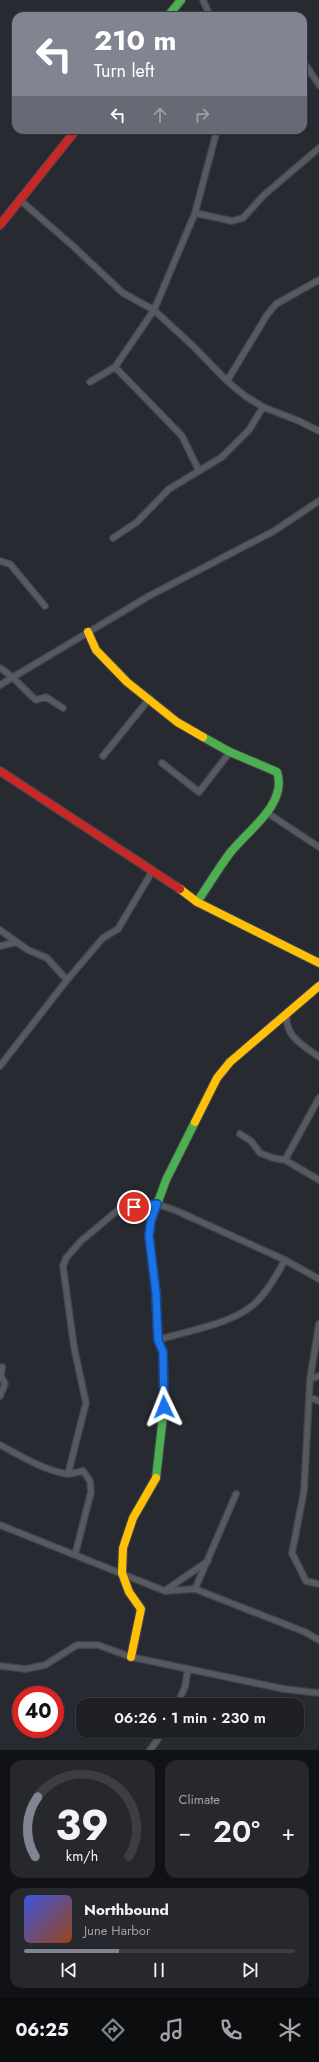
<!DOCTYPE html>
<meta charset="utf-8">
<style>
:root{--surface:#1e2026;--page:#26282e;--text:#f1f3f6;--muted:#a1a3a7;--line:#3c3e43;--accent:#818491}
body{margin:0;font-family:Jost,sans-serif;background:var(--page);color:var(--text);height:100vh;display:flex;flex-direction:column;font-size:15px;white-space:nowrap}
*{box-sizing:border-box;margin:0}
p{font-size:13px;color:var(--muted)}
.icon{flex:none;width:22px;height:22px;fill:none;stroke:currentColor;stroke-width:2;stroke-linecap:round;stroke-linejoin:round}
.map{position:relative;height:1750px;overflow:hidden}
.panel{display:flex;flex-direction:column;gap:10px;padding:10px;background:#101215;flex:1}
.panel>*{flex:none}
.top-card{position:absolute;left:12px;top:12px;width:295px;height:122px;border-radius:12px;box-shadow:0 1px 3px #0004,0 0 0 1px var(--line);background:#818491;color:#fff;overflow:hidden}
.speed{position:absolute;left:12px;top:1686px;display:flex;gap:8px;font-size:20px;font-weight:700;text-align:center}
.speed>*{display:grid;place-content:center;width:52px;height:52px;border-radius:50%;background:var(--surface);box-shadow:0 1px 3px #0004,0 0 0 1px var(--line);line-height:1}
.speed .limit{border:6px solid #d22;background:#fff;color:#111}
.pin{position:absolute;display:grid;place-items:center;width:34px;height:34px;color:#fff;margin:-17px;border:2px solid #fff;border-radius:50%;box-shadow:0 1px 4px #0007}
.me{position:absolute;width:44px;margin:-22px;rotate:358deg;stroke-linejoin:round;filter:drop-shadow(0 0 3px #0008)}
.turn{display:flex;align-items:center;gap:14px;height:84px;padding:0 16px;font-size:18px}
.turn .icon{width:52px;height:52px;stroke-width:2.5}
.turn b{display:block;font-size:28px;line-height:34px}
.lanes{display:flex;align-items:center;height:38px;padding:0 16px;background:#0003;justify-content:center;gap:20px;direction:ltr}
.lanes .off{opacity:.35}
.big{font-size:30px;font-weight:600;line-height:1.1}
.panel .tile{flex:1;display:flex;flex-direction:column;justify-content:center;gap:6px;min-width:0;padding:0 14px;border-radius:12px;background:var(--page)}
.panel .dial{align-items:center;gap:0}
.dial svg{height:104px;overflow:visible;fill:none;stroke:var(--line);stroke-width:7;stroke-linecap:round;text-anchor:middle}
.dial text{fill:var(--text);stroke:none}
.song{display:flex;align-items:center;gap:12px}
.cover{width:48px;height:48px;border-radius:6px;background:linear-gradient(135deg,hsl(230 70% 55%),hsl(20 70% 35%))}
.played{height:4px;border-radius:2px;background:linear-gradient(90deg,var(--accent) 35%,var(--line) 35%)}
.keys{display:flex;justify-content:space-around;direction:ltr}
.heat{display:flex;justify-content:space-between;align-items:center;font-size:22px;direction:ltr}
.panel .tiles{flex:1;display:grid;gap:10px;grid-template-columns:1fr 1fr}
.tile:last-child{grid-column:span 2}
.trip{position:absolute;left:76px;top:1698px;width:228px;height:40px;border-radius:12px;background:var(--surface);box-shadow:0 1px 3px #0004,0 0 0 1px var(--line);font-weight:600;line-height:40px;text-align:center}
.menu{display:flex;height:64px;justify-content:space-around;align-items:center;background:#0c0d0f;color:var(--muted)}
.menu .icon{width:28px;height:28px}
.menu .selected{color:var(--accent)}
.menu b{font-size:18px;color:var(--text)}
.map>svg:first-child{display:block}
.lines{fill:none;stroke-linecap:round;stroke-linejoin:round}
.street-casing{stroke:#44454b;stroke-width:8}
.fast-casing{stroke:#44454b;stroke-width:10}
.slow-casing{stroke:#44454b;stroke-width:10}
.jam-casing{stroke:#44454b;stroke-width:10}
.street{stroke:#575961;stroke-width:5.5}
.fast{stroke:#4caf50;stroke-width:8}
.slow{stroke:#ffc107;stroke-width:8}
.jam{stroke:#c62828;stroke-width:8}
.route-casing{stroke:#114b97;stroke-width:10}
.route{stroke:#1a73e8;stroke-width:7}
</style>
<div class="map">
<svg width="319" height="1750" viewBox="0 0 319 1750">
<rect width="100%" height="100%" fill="#282a32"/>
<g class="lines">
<defs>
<path id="street" d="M 203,0 L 210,16
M 303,61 L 319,85
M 20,200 L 73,246 L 123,293 L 154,310 L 194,347 L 227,381 L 245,396 L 263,407 L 299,421 L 319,431
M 195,213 L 232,221 L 243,218 L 264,195 L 319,148
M 115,367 L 182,436 L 199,471
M 227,381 L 267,315 L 276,304 L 319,280
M 90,382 L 115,367 L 154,310 L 195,213 L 217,130
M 113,538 L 137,522 L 169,489 L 222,457 L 249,430 L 263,407
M 0,561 L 10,564 L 45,606
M 0,668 C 14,676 23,689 36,700 L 46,697 L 63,708
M 0,685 L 149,596 L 274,531 L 319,501
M 103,756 L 150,698
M 162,763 L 199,792 L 230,752
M 266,812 L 319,847
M 0,930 L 28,950 L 47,958 L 67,980
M 0,946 L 17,942
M 287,1015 C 284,1036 304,1046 319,1057
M 0,1066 L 67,980 L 103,938 L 118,929 L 153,870
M 240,1134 L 251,1141 L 260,1153 L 273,1158 L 285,1160 L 319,1180
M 285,1160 L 319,1098
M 319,1324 L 310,1379 L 304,1491 L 292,1553 L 306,1581 L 319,1584
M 158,1340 C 187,1331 231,1324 253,1305 C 267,1293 276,1276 285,1260
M 310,1379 L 319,1376
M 0,1396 L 5,1384 L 1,1376 L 2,1367
M 309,1397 L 319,1401
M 0,1445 C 21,1456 43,1470 67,1474 C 72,1474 78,1472 83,1471 L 90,1481 L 91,1492 L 75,1555
M 68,1474 L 86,1403 L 74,1347 L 63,1266 L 66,1258 L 81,1241 L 118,1210 L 157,1204 L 177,1211 L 285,1260 L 319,1279
M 0,1525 L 165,1591 L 195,1589 L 305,1632 L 319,1640
M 195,1589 L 236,1494
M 166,1590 L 208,1561
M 0,1666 L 26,1669 L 45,1665 L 77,1645 L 98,1645 L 131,1657 L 284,1689 L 319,1693
M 177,1705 L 185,1687 L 188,1669
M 150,1750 L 164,1731"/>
<path id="fast" d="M 168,16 L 181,0
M 197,902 C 208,886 218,869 230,853 C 247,831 288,804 277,772 L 230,752 L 203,737
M 156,1478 L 164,1407 L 163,1352 L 158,1340 L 156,1293 L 149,1236 L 151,1221 L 166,1180 L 195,1122"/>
<path id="slow" d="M 88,632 L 96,650 L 127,682 L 177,722 L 203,737
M 180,889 L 197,902 L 319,963
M 195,1122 L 217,1078 L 230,1062 L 319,986
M 131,1657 L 141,1609 L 129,1592 L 122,1573 L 123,1548 L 133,1518 L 156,1478"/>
<path id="jam" d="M 0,225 L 76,130
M 0,771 L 180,889"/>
</defs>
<use href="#street" class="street-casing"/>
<use href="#fast" class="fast-casing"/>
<use href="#slow" class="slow-casing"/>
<use href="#jam" class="jam-casing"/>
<use href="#street" class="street"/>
<use href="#fast" class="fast"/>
<use href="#slow" class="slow"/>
<use href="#jam" class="jam"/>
</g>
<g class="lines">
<defs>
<path id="route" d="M 134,1207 L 157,1204 L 151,1220 L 149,1236 L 156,1293 L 158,1340 L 163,1352 L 164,1407"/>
</defs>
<use href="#route" class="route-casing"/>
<use href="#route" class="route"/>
</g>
</svg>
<div class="speed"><div class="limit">40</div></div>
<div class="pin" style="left:134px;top:1207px;background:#d93025"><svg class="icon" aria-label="arrive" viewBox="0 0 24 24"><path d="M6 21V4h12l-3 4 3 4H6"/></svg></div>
<svg class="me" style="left:164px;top:1407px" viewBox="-20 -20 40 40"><path d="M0-17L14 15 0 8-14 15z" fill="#1a73e8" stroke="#fff" stroke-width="4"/></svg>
<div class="trip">06:26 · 1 min · 230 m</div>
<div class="top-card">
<div class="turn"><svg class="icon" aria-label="left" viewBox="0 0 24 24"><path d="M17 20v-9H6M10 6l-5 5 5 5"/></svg><div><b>210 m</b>Turn left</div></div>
<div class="lanes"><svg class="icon" aria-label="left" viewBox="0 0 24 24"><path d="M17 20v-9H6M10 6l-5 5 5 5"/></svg><svg class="icon off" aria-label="ahead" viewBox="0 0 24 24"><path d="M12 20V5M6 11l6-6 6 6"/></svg><svg class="icon off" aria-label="right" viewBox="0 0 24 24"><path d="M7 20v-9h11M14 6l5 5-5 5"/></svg></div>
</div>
</div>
<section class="panel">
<div class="tiles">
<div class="tile dial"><svg viewBox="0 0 100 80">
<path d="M14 69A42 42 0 1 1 86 69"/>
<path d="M14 69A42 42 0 0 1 16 23" stroke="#818491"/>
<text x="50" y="56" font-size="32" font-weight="700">39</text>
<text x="50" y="72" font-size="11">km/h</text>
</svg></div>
<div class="tile"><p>Climate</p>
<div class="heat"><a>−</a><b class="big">20°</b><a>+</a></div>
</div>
<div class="tile">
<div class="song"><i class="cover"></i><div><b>Northbound</b><p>June Harbor</p></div></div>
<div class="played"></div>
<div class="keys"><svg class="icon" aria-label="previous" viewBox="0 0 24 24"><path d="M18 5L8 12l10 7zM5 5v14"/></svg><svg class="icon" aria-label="pause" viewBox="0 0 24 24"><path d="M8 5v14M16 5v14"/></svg><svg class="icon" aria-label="next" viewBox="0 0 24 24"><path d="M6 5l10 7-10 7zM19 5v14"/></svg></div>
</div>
</div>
</section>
<nav class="menu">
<b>06:25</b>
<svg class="icon selected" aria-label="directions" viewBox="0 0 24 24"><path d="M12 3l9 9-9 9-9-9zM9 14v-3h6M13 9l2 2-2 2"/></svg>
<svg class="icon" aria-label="music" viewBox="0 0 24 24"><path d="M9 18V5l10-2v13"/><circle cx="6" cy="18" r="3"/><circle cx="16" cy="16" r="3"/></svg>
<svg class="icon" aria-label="phone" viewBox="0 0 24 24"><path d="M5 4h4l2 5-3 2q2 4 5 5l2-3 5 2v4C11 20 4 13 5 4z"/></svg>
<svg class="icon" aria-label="climate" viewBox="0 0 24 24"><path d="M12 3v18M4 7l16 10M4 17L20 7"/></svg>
</nav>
